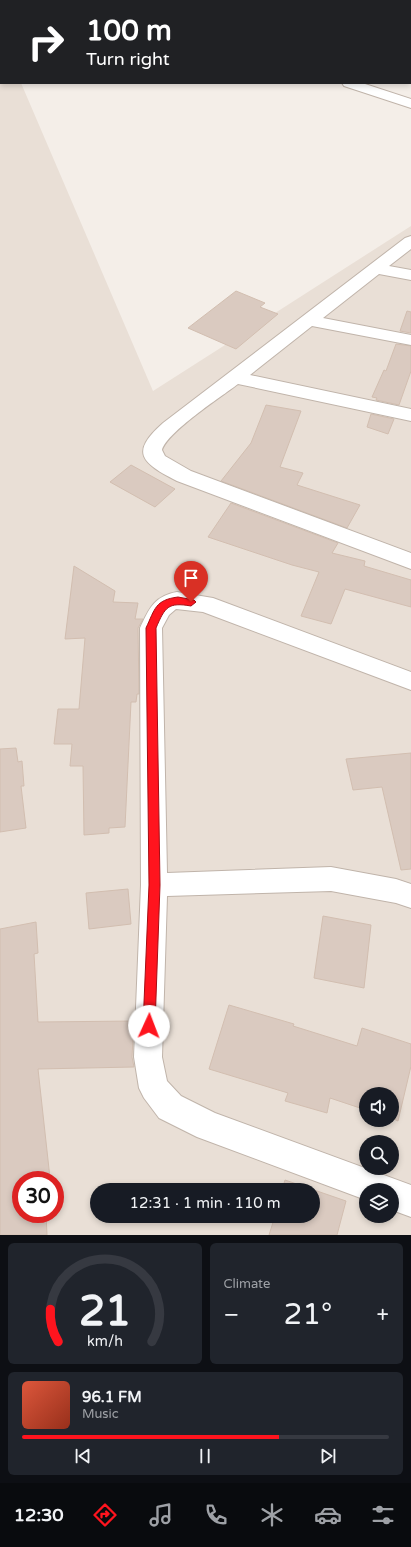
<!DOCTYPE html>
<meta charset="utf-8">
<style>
:root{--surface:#171b24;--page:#20242c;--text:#f1f3f6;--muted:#9ea1a6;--line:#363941;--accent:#ff141e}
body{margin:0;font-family:"Varela Round",sans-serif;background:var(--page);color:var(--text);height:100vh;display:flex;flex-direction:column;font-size:15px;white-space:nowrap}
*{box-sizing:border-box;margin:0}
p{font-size:13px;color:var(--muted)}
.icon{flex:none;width:22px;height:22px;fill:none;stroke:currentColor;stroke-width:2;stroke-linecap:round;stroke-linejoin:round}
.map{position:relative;height:1235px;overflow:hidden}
.panel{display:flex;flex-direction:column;gap:8px;padding:8px;background:#0d0f14;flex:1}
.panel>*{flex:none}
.top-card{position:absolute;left:0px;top:0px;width:411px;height:84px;box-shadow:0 2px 6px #0003;background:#202124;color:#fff;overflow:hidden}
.fabs{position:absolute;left:359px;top:1087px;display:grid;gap:8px}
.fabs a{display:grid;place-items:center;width:40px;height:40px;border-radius:50%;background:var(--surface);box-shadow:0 2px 6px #0003;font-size:20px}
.speed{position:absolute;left:12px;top:1171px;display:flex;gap:8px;font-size:20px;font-weight:700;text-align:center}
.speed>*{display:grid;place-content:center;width:52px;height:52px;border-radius:50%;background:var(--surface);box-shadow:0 2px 6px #0003;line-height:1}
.speed .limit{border:6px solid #d22;background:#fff;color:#111}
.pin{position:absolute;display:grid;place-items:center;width:34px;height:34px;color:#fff;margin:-41px -17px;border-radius:50% 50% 50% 0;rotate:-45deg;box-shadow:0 0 4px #0007}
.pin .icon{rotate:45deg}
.me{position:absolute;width:44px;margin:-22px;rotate:2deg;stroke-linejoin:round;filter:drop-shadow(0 0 3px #0008)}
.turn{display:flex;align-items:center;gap:14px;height:84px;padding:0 20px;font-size:18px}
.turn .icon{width:52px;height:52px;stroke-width:2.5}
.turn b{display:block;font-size:28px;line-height:34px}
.big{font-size:30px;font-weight:600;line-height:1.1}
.panel .tile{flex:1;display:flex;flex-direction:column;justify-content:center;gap:6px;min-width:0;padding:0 14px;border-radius:6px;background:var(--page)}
.panel .dial{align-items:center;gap:0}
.dial svg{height:104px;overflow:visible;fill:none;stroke:var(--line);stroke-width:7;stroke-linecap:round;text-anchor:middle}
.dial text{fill:var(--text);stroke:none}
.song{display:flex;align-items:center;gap:12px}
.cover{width:48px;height:48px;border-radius:6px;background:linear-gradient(135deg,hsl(10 70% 55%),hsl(10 70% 35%))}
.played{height:4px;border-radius:2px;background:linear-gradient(90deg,var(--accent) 70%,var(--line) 70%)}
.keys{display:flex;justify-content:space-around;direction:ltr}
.heat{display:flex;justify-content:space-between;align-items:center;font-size:22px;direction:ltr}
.panel .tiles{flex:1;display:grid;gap:8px;grid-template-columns:1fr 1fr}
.tile:last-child{grid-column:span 2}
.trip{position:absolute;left:90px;top:1183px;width:230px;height:40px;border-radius:20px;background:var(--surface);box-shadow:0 2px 6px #0003;font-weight:600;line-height:40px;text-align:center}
.menu{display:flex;height:64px;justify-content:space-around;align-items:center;background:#090b0e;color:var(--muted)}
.menu .icon{width:28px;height:28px}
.menu .current{color:var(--accent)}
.menu b{font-size:18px;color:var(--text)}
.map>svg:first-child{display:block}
.residential{fill:#e9dfd6;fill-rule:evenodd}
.building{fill:#dacac0;stroke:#d2beb0}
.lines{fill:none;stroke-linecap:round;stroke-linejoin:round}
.street-casing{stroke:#c0b4aa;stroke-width:2}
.street{fill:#fff;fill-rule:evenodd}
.route{fill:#ff141e;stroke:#a60d14}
</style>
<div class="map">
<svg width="411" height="1235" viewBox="0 0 411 1235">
<rect width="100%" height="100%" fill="#f4eee8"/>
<path class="residential" d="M 0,33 L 1,83 L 21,83 L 153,391 L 411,226 L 411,1235 L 0,1235 ZM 366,1094 L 392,1094 L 392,1120 L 366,1120 ZM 366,1142 L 392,1142 L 392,1168 L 366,1168 ZM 21,1180 L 55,1180 L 55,1214 L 21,1214 ZM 97,1190 L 313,1190 L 313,1216 L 97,1216 ZM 366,1190 L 392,1190 L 392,1216 L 366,1216 Z"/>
<path class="building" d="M 236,291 L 265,303 L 260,307 L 278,314 L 236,349 L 188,328 Z
M 407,311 L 411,312 L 411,333 L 400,331 Z
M 396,344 L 411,346 L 411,371 L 399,405 L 376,400 L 377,398 L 372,397 L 384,370 L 386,371 Z
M 266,405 L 301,411 L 280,467 L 303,473 L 297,485 L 360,505 L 347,528 L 221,481 L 251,443 Z
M 371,414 L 394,419 L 388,434 L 367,427 Z
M 131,465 L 175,489 L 155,507 L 110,482 Z
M 231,503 L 338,543 L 332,553 L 365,561 L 364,566 L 411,580 L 411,607 L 345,589 L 331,624 L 301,616 L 319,572 L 292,565 L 208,537 Z
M 74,566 L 115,591 L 113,602 L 138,603 L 135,619 L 143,619 L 138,628 L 139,694 L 137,694 L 136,702 L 131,702 L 125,827 L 109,828 L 109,833 L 84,835 L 83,766 L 70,766 L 72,744 L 54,744 L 58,709 L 79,709 L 85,638 L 65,639 Z
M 16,748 L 18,762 L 22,761 L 24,786 L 21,786 L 26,828 L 0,832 L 0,749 Z
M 411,753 L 411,869 L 401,870 L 382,787 L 353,790 L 346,759 Z
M 128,889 L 131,924 L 89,929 L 86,893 Z
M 323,916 L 371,925 L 364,988 L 314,978 Z
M 36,922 L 38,953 L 34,954 L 38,1022 L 134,1021 L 132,1057 L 134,1067 L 38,1069 L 50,1178 L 46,1180 L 21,1180 L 21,1214 L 46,1214 L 47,1235 L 0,1235 L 0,929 Z
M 229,1005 L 294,1024 L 293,1026 L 357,1046 L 362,1028 L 411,1044 L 411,1066 L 398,1121 L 392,1118 L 392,1094 L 366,1094 L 366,1110 L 330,1098 L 327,1113 L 285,1101 L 288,1093 L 209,1069 Z
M 285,1180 L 346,1201 L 337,1235 L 269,1235 L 275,1216 L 313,1216 L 313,1190 L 282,1190 Z"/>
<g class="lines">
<defs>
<path id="street" d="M 0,26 L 1,26 L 1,34 L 0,34 Z
M 410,27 L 411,27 L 411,35 L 410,35 Z
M 342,83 L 362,83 L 411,99 L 411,108 L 344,86 Z
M 411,236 L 411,249 L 389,266 L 411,270 L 411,280 L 379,274 L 323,318 L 411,335 L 411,345 L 312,326 L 250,375 L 411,409 L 411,421 L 238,384 C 221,397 167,432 162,450 L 165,456 L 191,471 L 411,553 L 411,569 L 177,481 C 142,463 129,453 163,423 L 405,238 Z
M 177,592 L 213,598 L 411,672 L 411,690 L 203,612 L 176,609 L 169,615 L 162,628 L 167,873 L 331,867 L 396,879 L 411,884 L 411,908 L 396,903 L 331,891 L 167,896 L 162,1057 L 167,1081 L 181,1096 L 215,1113 L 411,1185 L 411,1217 L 392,1210 L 392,1190 L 366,1190 L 366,1200 L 197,1137 L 159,1118 L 144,1098 L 139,1088 L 134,1057 L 141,885 L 140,628 C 149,609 154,596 177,592 Z"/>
</defs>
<use href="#street" class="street-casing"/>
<use href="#street" class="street"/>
</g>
<path class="route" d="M 178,597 L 194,600 L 196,602 L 191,606 C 168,602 165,607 156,628 L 160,885 L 155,1026 L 153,1030 L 149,1032 L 145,1030 L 143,1026 L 149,885 L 146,628 C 155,609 155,600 178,597 Z"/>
</svg>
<div class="fabs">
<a><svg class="icon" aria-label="sound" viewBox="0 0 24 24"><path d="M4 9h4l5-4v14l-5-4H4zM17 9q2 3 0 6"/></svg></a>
<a><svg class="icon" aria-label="search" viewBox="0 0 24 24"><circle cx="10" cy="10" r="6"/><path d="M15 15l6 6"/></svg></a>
<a><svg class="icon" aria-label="layers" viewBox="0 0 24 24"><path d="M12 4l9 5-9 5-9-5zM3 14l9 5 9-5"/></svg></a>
</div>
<div class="speed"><div class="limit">30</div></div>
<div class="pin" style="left:191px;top:602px;background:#d93025"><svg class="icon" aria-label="arrive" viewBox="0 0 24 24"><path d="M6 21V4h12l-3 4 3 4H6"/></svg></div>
<svg class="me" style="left:149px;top:1026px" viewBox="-20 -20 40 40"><circle r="19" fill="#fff"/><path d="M0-13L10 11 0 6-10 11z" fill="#ff141e"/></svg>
<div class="trip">12:31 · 1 min · 110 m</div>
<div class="top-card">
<div class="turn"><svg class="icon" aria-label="right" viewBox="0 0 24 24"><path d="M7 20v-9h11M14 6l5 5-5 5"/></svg><div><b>100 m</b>Turn right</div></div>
</div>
</div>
<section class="panel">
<div class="tiles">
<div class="tile dial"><svg viewBox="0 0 100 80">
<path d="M14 69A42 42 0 1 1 86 69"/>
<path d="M14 69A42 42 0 0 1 8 44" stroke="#ff141e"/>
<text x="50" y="56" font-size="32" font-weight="700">21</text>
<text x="50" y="72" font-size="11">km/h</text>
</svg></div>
<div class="tile"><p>Climate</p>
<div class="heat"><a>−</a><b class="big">21°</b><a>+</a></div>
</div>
<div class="tile">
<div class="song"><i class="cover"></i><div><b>96.1 FM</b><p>Music</p></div></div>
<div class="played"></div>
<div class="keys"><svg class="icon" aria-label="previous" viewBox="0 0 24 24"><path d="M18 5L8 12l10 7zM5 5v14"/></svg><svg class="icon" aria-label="pause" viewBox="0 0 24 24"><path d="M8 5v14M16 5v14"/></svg><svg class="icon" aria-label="next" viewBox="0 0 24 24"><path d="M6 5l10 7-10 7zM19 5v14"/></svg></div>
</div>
</div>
</section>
<nav class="menu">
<b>12:30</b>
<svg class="icon current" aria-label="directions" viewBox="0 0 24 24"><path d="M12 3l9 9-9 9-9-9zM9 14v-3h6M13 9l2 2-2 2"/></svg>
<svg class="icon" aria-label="music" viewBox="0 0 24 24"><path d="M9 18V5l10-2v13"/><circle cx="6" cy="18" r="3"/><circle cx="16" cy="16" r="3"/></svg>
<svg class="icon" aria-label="phone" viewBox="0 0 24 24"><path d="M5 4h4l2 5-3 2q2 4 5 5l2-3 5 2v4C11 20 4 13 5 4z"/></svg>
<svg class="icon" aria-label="climate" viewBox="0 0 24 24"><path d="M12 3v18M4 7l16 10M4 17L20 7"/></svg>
<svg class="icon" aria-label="car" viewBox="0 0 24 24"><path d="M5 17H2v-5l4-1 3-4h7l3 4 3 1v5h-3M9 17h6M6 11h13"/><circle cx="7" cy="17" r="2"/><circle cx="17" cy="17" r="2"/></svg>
<svg class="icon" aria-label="filters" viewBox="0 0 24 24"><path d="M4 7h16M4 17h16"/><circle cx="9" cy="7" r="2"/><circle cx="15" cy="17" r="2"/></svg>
</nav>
